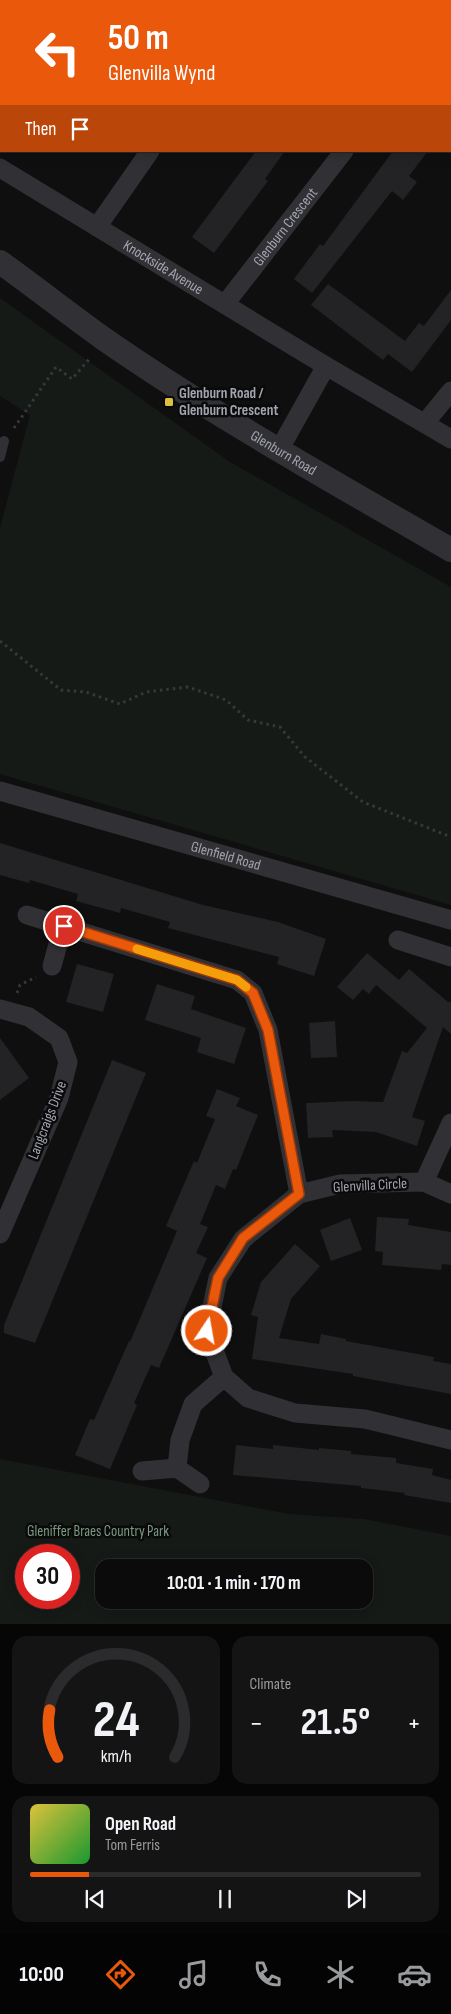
<!DOCTYPE html>
<meta charset="utf-8">
<style>
:root{--surface:#0b0b0c;--page:#141415;--text:#f1f3f6;--muted:#9a9b9d;--line:#2b2b2d;--accent:#ea580c}
body{margin:0;font-family:"Sofia Sans Condensed",sans-serif;background:var(--page);color:var(--text);height:100vh;display:flex;flex-direction:column;font-size:19px;white-space:nowrap}
*{box-sizing:border-box;margin:0}
p{font-size:16px;color:var(--muted)}
.icon{flex:none;width:28px;height:28px;fill:none;stroke:currentColor;stroke-width:2;stroke-linecap:round;stroke-linejoin:round}
.map{position:relative;height:1624px;overflow:hidden}
.side{display:flex;flex-direction:column;gap:12px;padding:12px;background:#060607;flex:1}
.side>*{flex:none}
.top-card{position:absolute;left:0px;top:0px;width:451px;height:152px;box-shadow:0 2px 12px #0003,0 0 0 1px var(--line);background:#ea580c;color:#fff;overflow:hidden}
.speed{position:absolute;left:15px;top:1544px;display:flex;gap:10px;font-size:25px;font-weight:700;text-align:center}
.speed>*{display:grid;place-content:center;width:65px;height:65px;border-radius:50%;background:var(--surface);box-shadow:0 2px 12px #0003,0 0 0 1px var(--line);line-height:1}
.speed .limit{border:8px solid #d22;background:#fff;color:#111}
.pin{position:absolute;display:grid;place-items:center;width:42px;height:42px;color:#fff;margin:-21px;border:2px solid #fff;border-radius:50%;box-shadow:0 1px 5px #0007}
.me{position:absolute;width:55px;margin:-28px;rotate:12deg;stroke-linejoin:round;filter:drop-shadow(0 0 4px #0008)}
.turn{display:flex;align-items:center;gap:18px;height:105px;padding:0 25px;font-size:22px}
.turn .icon{width:65px;height:65px;stroke-width:2.5}
.turn b{display:block;font-size:35px;line-height:42px}
.then{display:flex;align-items:center;height:48px;padding:0 25px;background:#0003;gap:10px;font-size:19px}
.big{font-size:38px;font-weight:700;line-height:1.1}
.side .card{flex:1;display:flex;flex-direction:column;justify-content:center;gap:8px;min-width:0;padding:0 18px;border-radius:15px;background:var(--page)}
.side .dial{align-items:center;gap:0}
.dial svg{height:130px;overflow:visible;fill:none;stroke:var(--line);stroke-width:7;stroke-linecap:round;text-anchor:middle}
.dial text{fill:var(--text);stroke:none}
.song{display:flex;align-items:center;gap:15px}
.cover{width:60px;height:60px;border-radius:8px;background:linear-gradient(135deg,hsl(50 70% 55%),hsl(130 70% 35%))}
.played{height:5px;border-radius:2px;background:linear-gradient(90deg,var(--accent) 15%,var(--line) 15%)}
.keys{display:flex;justify-content:space-around;direction:ltr}
.heat{display:flex;justify-content:space-between;align-items:center;font-size:28px;direction:ltr}
.side .tiles{flex:1;display:grid;gap:12px;grid-template-columns:1fr 1fr}
.card:last-child{grid-column:span 2}
.trip{position:absolute;left:95px;top:1559px;width:278px;height:50px;border-radius:15px;background:var(--surface);box-shadow:0 2px 12px #0003,0 0 0 1px var(--line);font-weight:700;line-height:50px;text-align:center}
.tabs{display:flex;height:80px;justify-content:space-around;align-items:center;background:#040405;color:var(--muted)}
.tabs .icon{width:35px;height:35px}
.tabs .on{color:var(--accent)}
.tabs b{font-size:22px;color:var(--text)}
.map>svg:first-child{display:block}
.green{fill:#161a17;fill-rule:evenodd}
.building{fill:#232224}
.lines{fill:none;stroke-linecap:round;stroke-linejoin:round}
.path{stroke:#37373c;stroke-width:3;stroke-dasharray:2.5 4;stroke-linecap:butt}
.service{stroke:#313135;stroke-width:10}
.minor{stroke:#313135;stroke-width:19}
.tertiary{stroke:#313135;stroke-width:24}
.route-casing{stroke:#983908;stroke-width:12}
.route{stroke:#ea580c;stroke-width:9}
.slow{stroke:#f59e0b;stroke-width:9}
.poi-dot{fill:#dbc13d;stroke:#0a0a0b;stroke-width:2}
.labels{text-anchor:middle;stroke-width:5;stroke-linejoin:round;paint-order:stroke}
.street-label{font-size:15px;fill:#a2a4af;stroke:#0a0a0b}
.poi-label{font-size:15px;font-weight:bold;fill:#a2a4af;stroke:#0a0a0b;text-anchor:start}
.park-label{font-size:15px;fill:#7b9982;stroke:#0a0a0b}
</style>
<div class="map">
<svg width="451" height="1624" viewBox="0 0 451 1624">
<rect width="100%" height="100%" fill="#0f0f10"/>
<path class="green" d="M 0,298 L 230,462 L 451,587 L 451,905 L 0,774 L 0,528 L 30,415 L 0,396 Z
M 0,1459 L 289,1514 L 364,1519 L 451,1536 L 451,1624 L 0,1624 ZM 26,1555 L 69,1555 L 69,1598 L 26,1598 ZM 104,1568 L 364,1568 L 364,1600 L 104,1600 Z"/>
<path class="building" d="M 256,151 L 285,151 L 265,179 L 268,181 L 214,253 L 192,237 Z
M 393,151 L 428,151 L 409,176 L 417,182 L 403,200 L 392,191 L 312,293 L 294,279 L 320,244 L 323,246 Z
M 328,284 L 405,341 L 419,323 L 424,326 L 451,290 L 451,320 L 412,372 L 388,354 L 383,360 L 311,305 Z
M 0,843 L 203,905 L 278,922 L 326,939 L 314,976 L 277,964 L 279,957 L 168,928 L 170,922 L 121,908 L 120,913 L 76,901 L 78,894 L 30,880 L 29,883 L 0,875 Z
M 367,953 L 399,980 L 409,969 L 448,1002 L 451,1002 L 451,1034 L 443,1027 L 412,1117 L 425,1121 L 417,1146 L 376,1132 L 332,1130 L 333,1137 L 308,1138 L 306,1103 L 353,1101 L 383,1102 L 402,1051 L 407,1053 L 427,1028 L 376,985 L 369,994 L 363,989 L 353,1000 L 337,987 Z
M 77,964 L 114,974 L 103,1012 L 66,1002 Z
M 157,984 L 195,996 L 191,1009 L 246,1028 L 234,1064 L 197,1052 L 201,1038 L 145,1020 Z
M 335,1021 L 337,1057 L 311,1058 L 309,1023 Z
M 0,1038 L 29,1078 L 0,1100 Z
M 112,1060 L 146,1073 L 35,1343 L 4,1333 L 4,1325 Z
M 217,1089 L 240,1098 L 236,1106 L 258,1115 L 236,1170 L 233,1169 L 225,1189 L 216,1185 L 200,1224 L 208,1227 L 196,1253 L 207,1258 L 159,1368 L 151,1365 L 134,1403 L 137,1405 L 110,1469 L 75,1455 L 90,1419 L 94,1420 L 129,1341 L 130,1342 L 177,1231 L 166,1226 L 194,1161 L 197,1163 L 215,1119 L 206,1116 Z
M 377,1217 L 409,1219 L 408,1225 L 451,1232 L 451,1265 L 442,1264 L 441,1270 L 382,1265 L 383,1252 L 375,1251 Z
M 350,1218 L 362,1250 L 331,1261 L 320,1230 Z
M 295,1244 L 320,1266 L 291,1299 L 279,1338 L 319,1344 L 321,1334 L 346,1339 L 346,1341 L 434,1357 L 433,1361 L 451,1364 L 451,1394 L 353,1376 L 353,1374 L 252,1359 L 258,1317 L 251,1315 L 261,1282 Z
M 236,1445 L 273,1449 L 273,1445 L 319,1450 L 319,1448 L 351,1451 L 351,1454 L 396,1458 L 396,1463 L 433,1469 L 432,1475 L 451,1480 L 451,1503 L 404,1495 L 405,1493 L 361,1488 L 361,1486 L 233,1475 Z"/>
<g class="lines">
<path class="path" d="M 14,428 L 56,367 L 72,379 L 91,357
M 0,641 L 61,690 L 86,692 L 120,704 L 146,692 L 188,687 L 226,700 L 248,720 L 280,727 L 305,757 L 363,802 L 451,837
M 17,993 L 20,985 L 36,977"/>
<path class="service" d="M 0,457 L 4,441"/>
<g class="minor">
<path d="M 84,1 L 84,0"/>
<path d="M 256,1 L 257,0"/>
<path d="M 450,16 L 451,15"/>
<path d="M 0,129 L 1,127"/>
<path id="s1" d="M 0,168 L 326,366 L 451,439"/>
<path d="M 97,227 L 150,151"/>
<path id="s2" d="M 225,304 L 344,151"/>
<path d="M 425,423 L 451,391"/>
<path d="M 279,450 L 326,366"/>
<path id="s3" d="M 0,791 L 451,920"/>
<path d="M 27,915 L 237,980 L 253,993 L 268,1030 L 299,1194"/>
<path d="M 398,940 L 451,957"/>
<path d="M 52,966 L 63,926"/>
<path d="M 0,1009 L 29,1017 L 59,1038 L 68,1062 L 59,1098 L 0,1234"/>
<path d="M 424,1182 L 451,1123"/>
<path d="M 451,1194 L 424,1182 L 340,1184 L 299,1194 L 243,1239 L 218,1278 L 207,1331 L 224,1377 L 248,1398 L 295,1413 L 365,1419 L 451,1440"/>
<path d="M 177,1468 L 180,1440 L 193,1404 L 224,1377"/>
<path d="M 142,1471 L 177,1468 L 200,1484"/>
</g>
<path class="tertiary" id="s4" d="M 0,262 C 35,287 69,314 104,339 C 215,416 334,482 451,550"/>
</g>
<g class="lines">
<defs>
<path id="route" d="M 64,926 L 237,980 L 253,993 L 268,1030 L 299,1194 L 243,1238 L 218,1278 L 207,1331"/>
</defs>
<use href="#route" class="route-casing"/>
<use href="#route" class="route"/>
<path class="slow" d="M 137,949 L 237,980 L 246,987"/>
</g>
<rect class="poi-dot" x="164" y="397" width="10" height="10" rx="2.5"/>
<g class="labels">
<g class="street-label">
<text dy="5" stroke="none"><textPath href="#s2" startOffset="98">Glenburn Crescent</textPath></text>
<text dy="5" stroke="none"><textPath href="#s1" startOffset="191">Knockside Avenue</textPath></text>
<text dy="5" stroke="none"><textPath href="#s4" startOffset="342">Glenburn Road</textPath></text>
<text dy="5" stroke="none"><textPath href="#s3" startOffset="235">Glenfield Road</textPath></text>
<text transform="translate(47 1120) rotate(-69)" y="5">Langcraigs Drive</text>
<text transform="translate(370 1185) rotate(-3)" y="5">Glenvilla Circle</text>
</g>
<g class="poi-label">
<text x="179" y="398">Glenburn Road /<tspan x="179" dy="17">Glenburn Crescent</tspan></text>
</g>
<g class="park-label">
<text x="98" y="1536">Gleniffer Braes Country Park</text>
</g>
</g>
</svg>
<div class="speed"><div class="limit">30</div></div>
<div class="pin" style="left:64px;top:926px;background:#d93025"><svg class="icon" aria-label="arrive" viewBox="0 0 24 24"><path d="M6 21V4h12l-3 4 3 4H6"/></svg></div>
<svg class="me" style="left:207px;top:1331px" viewBox="-20 -20 40 40"><circle r="17" fill="#ea580c" stroke="#fff" stroke-width="3"/><path d="M0-11L8 9 0 5-8 9z" fill="#fff"/></svg>
<div class="trip">10:01 · 1 min · 170 m</div>
<div class="top-card">
<div class="turn"><svg class="icon" aria-label="left" viewBox="0 0 24 24"><path d="M17 20v-9H6M10 6l-5 5 5 5"/></svg><div><b>50 m</b>Glenvilla Wynd</div></div>
<div class="then">Then<svg class="icon" aria-label="arrive" viewBox="0 0 24 24"><path d="M6 21V4h12l-3 4 3 4H6"/></svg></div>
</div>
</div>
<section class="side">
<div class="tiles">
<div class="card dial"><svg viewBox="0 0 100 80">
<path d="M14 69A42 42 0 1 1 86 69"/>
<path d="M14 69A42 42 0 0 1 9 40" stroke="#ea580c"/>
<text x="50" y="56" font-size="32" font-weight="700">24</text>
<text x="50" y="72" font-size="11">km/h</text>
</svg></div>
<div class="card"><p>Climate</p>
<div class="heat"><a>−</a><b class="big">21.5°</b><a>+</a></div>
</div>
<div class="card">
<div class="song"><i class="cover"></i><div><b>Open Road</b><p>Tom Ferris</p></div></div>
<div class="played"></div>
<div class="keys"><svg class="icon" aria-label="previous" viewBox="0 0 24 24"><path d="M18 5L8 12l10 7zM5 5v14"/></svg><svg class="icon" aria-label="pause" viewBox="0 0 24 24"><path d="M8 5v14M16 5v14"/></svg><svg class="icon" aria-label="next" viewBox="0 0 24 24"><path d="M6 5l10 7-10 7zM19 5v14"/></svg></div>
</div>
</div>
</section>
<nav class="tabs">
<b>10:00</b>
<svg class="icon on" aria-label="directions" viewBox="0 0 24 24"><path d="M12 3l9 9-9 9-9-9zM9 14v-3h6M13 9l2 2-2 2"/></svg>
<svg class="icon" aria-label="music" viewBox="0 0 24 24"><path d="M9 18V5l10-2v13"/><circle cx="6" cy="18" r="3"/><circle cx="16" cy="16" r="3"/></svg>
<svg class="icon" aria-label="phone" viewBox="0 0 24 24"><path d="M5 4h4l2 5-3 2q2 4 5 5l2-3 5 2v4C11 20 4 13 5 4z"/></svg>
<svg class="icon" aria-label="climate" viewBox="0 0 24 24"><path d="M12 3v18M4 7l16 10M4 17L20 7"/></svg>
<svg class="icon" aria-label="car" viewBox="0 0 24 24"><path d="M5 17H2v-5l4-1 3-4h7l3 4 3 1v5h-3M9 17h6M6 11h13"/><circle cx="7" cy="17" r="2"/><circle cx="17" cy="17" r="2"/></svg>
</nav>
